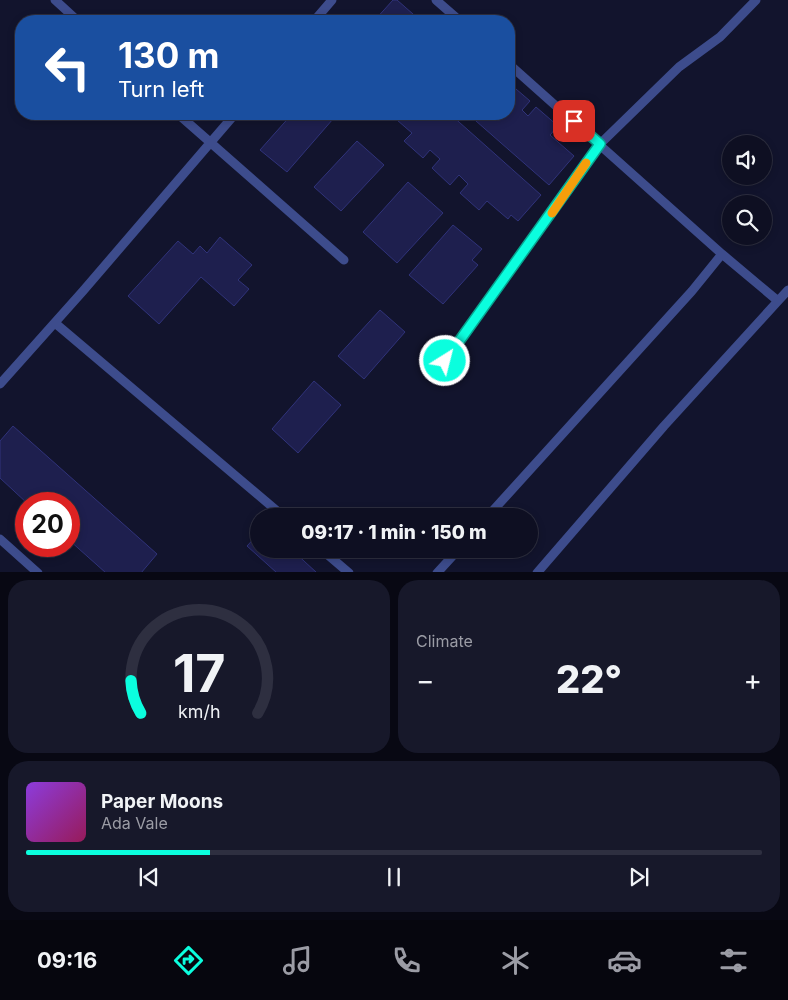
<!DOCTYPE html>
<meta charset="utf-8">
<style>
:root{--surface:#0e0f22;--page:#17182a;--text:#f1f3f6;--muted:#9b9ca5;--line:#2e2f40;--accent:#0bfede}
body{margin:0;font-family:Inter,sans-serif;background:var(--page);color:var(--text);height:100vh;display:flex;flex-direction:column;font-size:19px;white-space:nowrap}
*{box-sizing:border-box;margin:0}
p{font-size:16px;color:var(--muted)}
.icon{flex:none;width:28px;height:28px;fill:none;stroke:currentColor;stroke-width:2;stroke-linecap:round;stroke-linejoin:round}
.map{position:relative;height:572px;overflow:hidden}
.drawer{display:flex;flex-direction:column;gap:8px;padding:8px;background:#080813;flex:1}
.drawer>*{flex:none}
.guide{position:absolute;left:15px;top:15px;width:500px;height:105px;border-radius:20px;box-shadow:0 2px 8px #0003,0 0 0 1px var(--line);background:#1a4fa0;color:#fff;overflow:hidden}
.buttons{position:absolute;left:722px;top:135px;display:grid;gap:10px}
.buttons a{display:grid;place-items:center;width:50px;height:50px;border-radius:50%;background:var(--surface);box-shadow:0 2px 8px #0003,0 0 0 1px var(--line);font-size:25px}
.speed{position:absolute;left:15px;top:492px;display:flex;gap:10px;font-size:25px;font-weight:700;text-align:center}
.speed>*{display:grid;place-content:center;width:65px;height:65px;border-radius:50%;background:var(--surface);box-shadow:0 2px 8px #0003,0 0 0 1px var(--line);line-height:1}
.speed .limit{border:8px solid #d22;background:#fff;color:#111}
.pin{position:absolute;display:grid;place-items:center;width:42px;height:42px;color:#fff;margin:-21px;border-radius:10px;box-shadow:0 2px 8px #0006}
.me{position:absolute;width:55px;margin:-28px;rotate:36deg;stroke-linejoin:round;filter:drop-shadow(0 0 4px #0008)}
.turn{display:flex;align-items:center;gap:18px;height:105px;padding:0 20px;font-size:22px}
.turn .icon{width:65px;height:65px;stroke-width:2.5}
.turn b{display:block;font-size:35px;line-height:42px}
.big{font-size:38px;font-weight:800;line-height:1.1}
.drawer .tile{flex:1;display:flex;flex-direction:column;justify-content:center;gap:8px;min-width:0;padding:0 18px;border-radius:20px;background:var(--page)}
.drawer .dial{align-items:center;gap:0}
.dial svg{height:130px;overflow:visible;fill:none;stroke:var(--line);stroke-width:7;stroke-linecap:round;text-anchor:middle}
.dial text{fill:var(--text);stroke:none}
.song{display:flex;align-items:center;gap:15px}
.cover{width:60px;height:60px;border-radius:8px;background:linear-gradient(135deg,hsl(270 70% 55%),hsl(330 70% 35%))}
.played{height:5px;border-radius:2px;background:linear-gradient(90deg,var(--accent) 25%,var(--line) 25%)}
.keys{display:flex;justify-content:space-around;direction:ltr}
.heat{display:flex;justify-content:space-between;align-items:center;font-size:28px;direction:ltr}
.drawer .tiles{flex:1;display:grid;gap:8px;grid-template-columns:1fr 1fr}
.tile:last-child{grid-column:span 2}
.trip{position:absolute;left:250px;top:508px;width:288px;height:50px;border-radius:25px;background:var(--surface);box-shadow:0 2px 8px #0003,0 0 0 1px var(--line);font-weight:800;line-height:50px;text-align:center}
.dock{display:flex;height:80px;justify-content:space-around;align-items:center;background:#06060e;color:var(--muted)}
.dock .icon{width:35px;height:35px}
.dock .selected{color:var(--accent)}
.dock b{font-size:22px;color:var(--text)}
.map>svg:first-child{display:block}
.building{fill:#1e1f4e;stroke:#30337a}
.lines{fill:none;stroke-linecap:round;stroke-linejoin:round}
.lane{stroke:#3d4c8c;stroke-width:9}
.route-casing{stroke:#07a590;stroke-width:12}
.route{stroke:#0bfede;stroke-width:9}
.slow{stroke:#f59e0b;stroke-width:9}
</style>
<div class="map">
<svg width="788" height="573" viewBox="0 0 788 573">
<rect width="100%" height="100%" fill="#12142d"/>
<path class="building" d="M 393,0 L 397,0 L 421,21 L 374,21 Z
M 509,83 L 530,101 L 522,110 L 528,116 L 536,107 L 558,126 L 550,135 L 574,156 L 549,185 L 468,114 L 509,114 Z
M 292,114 L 326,114 L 333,119 L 287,172 L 260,150 Z
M 390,114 L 450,114 L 541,195 L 518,221 L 511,215 L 508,219 L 487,201 L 479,210 L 460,193 L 468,184 L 459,175 L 450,185 L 432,168 L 440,159 L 430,150 L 423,158 L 404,141 L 412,133 Z
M 357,141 L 384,165 L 341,211 L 314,187 Z
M 408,182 L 443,213 L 397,263 L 363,232 Z
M 453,225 L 482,249 L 472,260 L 478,265 L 443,304 L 409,275 Z
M 220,237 L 252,265 L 238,280 L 249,289 L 234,306 L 201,277 L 159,324 L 128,296 L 178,241 L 193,254 L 200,246 L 207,253 Z
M 380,310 L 405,332 L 364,379 L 338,356 Z
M 314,381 L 341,405 L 298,453 L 272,429 Z
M 13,426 L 157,554 L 141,573 L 106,573 L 69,540 L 69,504 L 28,504 L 0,478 L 0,441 Z
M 259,533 L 259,549 L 291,549 L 317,573 L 277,573 L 247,546 Z"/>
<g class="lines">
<path class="lane" d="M 55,0 L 78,21
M 436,0 L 460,21
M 314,21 L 332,0
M 509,64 L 722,254 L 778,301 L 788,290
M 178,114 L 344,260
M 55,323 L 283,516
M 445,361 L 600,144 L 679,67 L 720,37 L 756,0
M 0,384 L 83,291 L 235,114
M 488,516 L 692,291 L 722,254
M 0,539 L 38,573
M 321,549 L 349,573
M 437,573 L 459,549
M 537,573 L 664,426 L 778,301"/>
</g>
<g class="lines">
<defs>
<path id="route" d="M 445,361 L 600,144 L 574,121"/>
</defs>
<use href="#route" class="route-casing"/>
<use href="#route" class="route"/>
<path class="slow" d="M 552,213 L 586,163"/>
</g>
</svg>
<div class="buttons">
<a><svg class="icon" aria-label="sound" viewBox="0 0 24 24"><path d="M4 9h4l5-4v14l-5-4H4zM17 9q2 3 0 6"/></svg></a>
<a><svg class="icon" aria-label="search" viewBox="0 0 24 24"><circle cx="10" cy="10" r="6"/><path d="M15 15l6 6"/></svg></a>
</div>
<div class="speed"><div class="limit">20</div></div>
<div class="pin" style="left:574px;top:121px;background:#d93025"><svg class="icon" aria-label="arrive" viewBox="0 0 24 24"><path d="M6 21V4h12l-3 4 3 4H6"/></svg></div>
<svg class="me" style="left:445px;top:361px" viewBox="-20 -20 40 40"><circle r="17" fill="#0bfede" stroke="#fff" stroke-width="3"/><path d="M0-11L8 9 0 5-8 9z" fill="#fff"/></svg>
<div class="trip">09:17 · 1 min · 150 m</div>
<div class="guide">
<div class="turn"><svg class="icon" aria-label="left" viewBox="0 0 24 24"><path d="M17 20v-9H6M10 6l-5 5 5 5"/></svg><div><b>130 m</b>Turn left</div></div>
</div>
</div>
<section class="drawer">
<div class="tiles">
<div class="tile dial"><svg viewBox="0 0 100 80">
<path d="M14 69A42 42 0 1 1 86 69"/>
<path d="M14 69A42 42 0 0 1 8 49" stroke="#0bfede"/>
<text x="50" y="56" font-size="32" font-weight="700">17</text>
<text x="50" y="72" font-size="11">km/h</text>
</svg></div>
<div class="tile"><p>Climate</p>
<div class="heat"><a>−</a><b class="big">22°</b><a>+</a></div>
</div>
<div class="tile">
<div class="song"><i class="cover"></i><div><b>Paper Moons</b><p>Ada Vale</p></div></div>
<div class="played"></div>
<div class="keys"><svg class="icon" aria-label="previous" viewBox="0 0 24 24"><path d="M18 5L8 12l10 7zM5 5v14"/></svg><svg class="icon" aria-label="pause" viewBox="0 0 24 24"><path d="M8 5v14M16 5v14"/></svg><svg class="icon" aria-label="next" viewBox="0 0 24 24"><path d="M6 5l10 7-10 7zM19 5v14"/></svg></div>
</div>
</div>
</section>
<nav class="dock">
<b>09:16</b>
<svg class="icon selected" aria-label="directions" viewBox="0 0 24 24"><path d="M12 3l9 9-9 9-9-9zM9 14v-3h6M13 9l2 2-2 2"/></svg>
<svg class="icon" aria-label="music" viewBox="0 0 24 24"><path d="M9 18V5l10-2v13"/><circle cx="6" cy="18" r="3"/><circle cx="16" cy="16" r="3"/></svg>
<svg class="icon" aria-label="phone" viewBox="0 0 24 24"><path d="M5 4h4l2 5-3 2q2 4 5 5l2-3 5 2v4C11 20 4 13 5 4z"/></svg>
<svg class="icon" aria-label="climate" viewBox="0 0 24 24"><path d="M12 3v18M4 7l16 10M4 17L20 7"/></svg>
<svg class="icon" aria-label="car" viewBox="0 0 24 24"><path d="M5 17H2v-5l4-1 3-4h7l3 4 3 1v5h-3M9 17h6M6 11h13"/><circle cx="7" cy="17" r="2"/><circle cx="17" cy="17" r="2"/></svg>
<svg class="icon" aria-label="filters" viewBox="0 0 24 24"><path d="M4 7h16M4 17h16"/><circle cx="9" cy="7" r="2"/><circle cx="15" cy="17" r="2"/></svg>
</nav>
